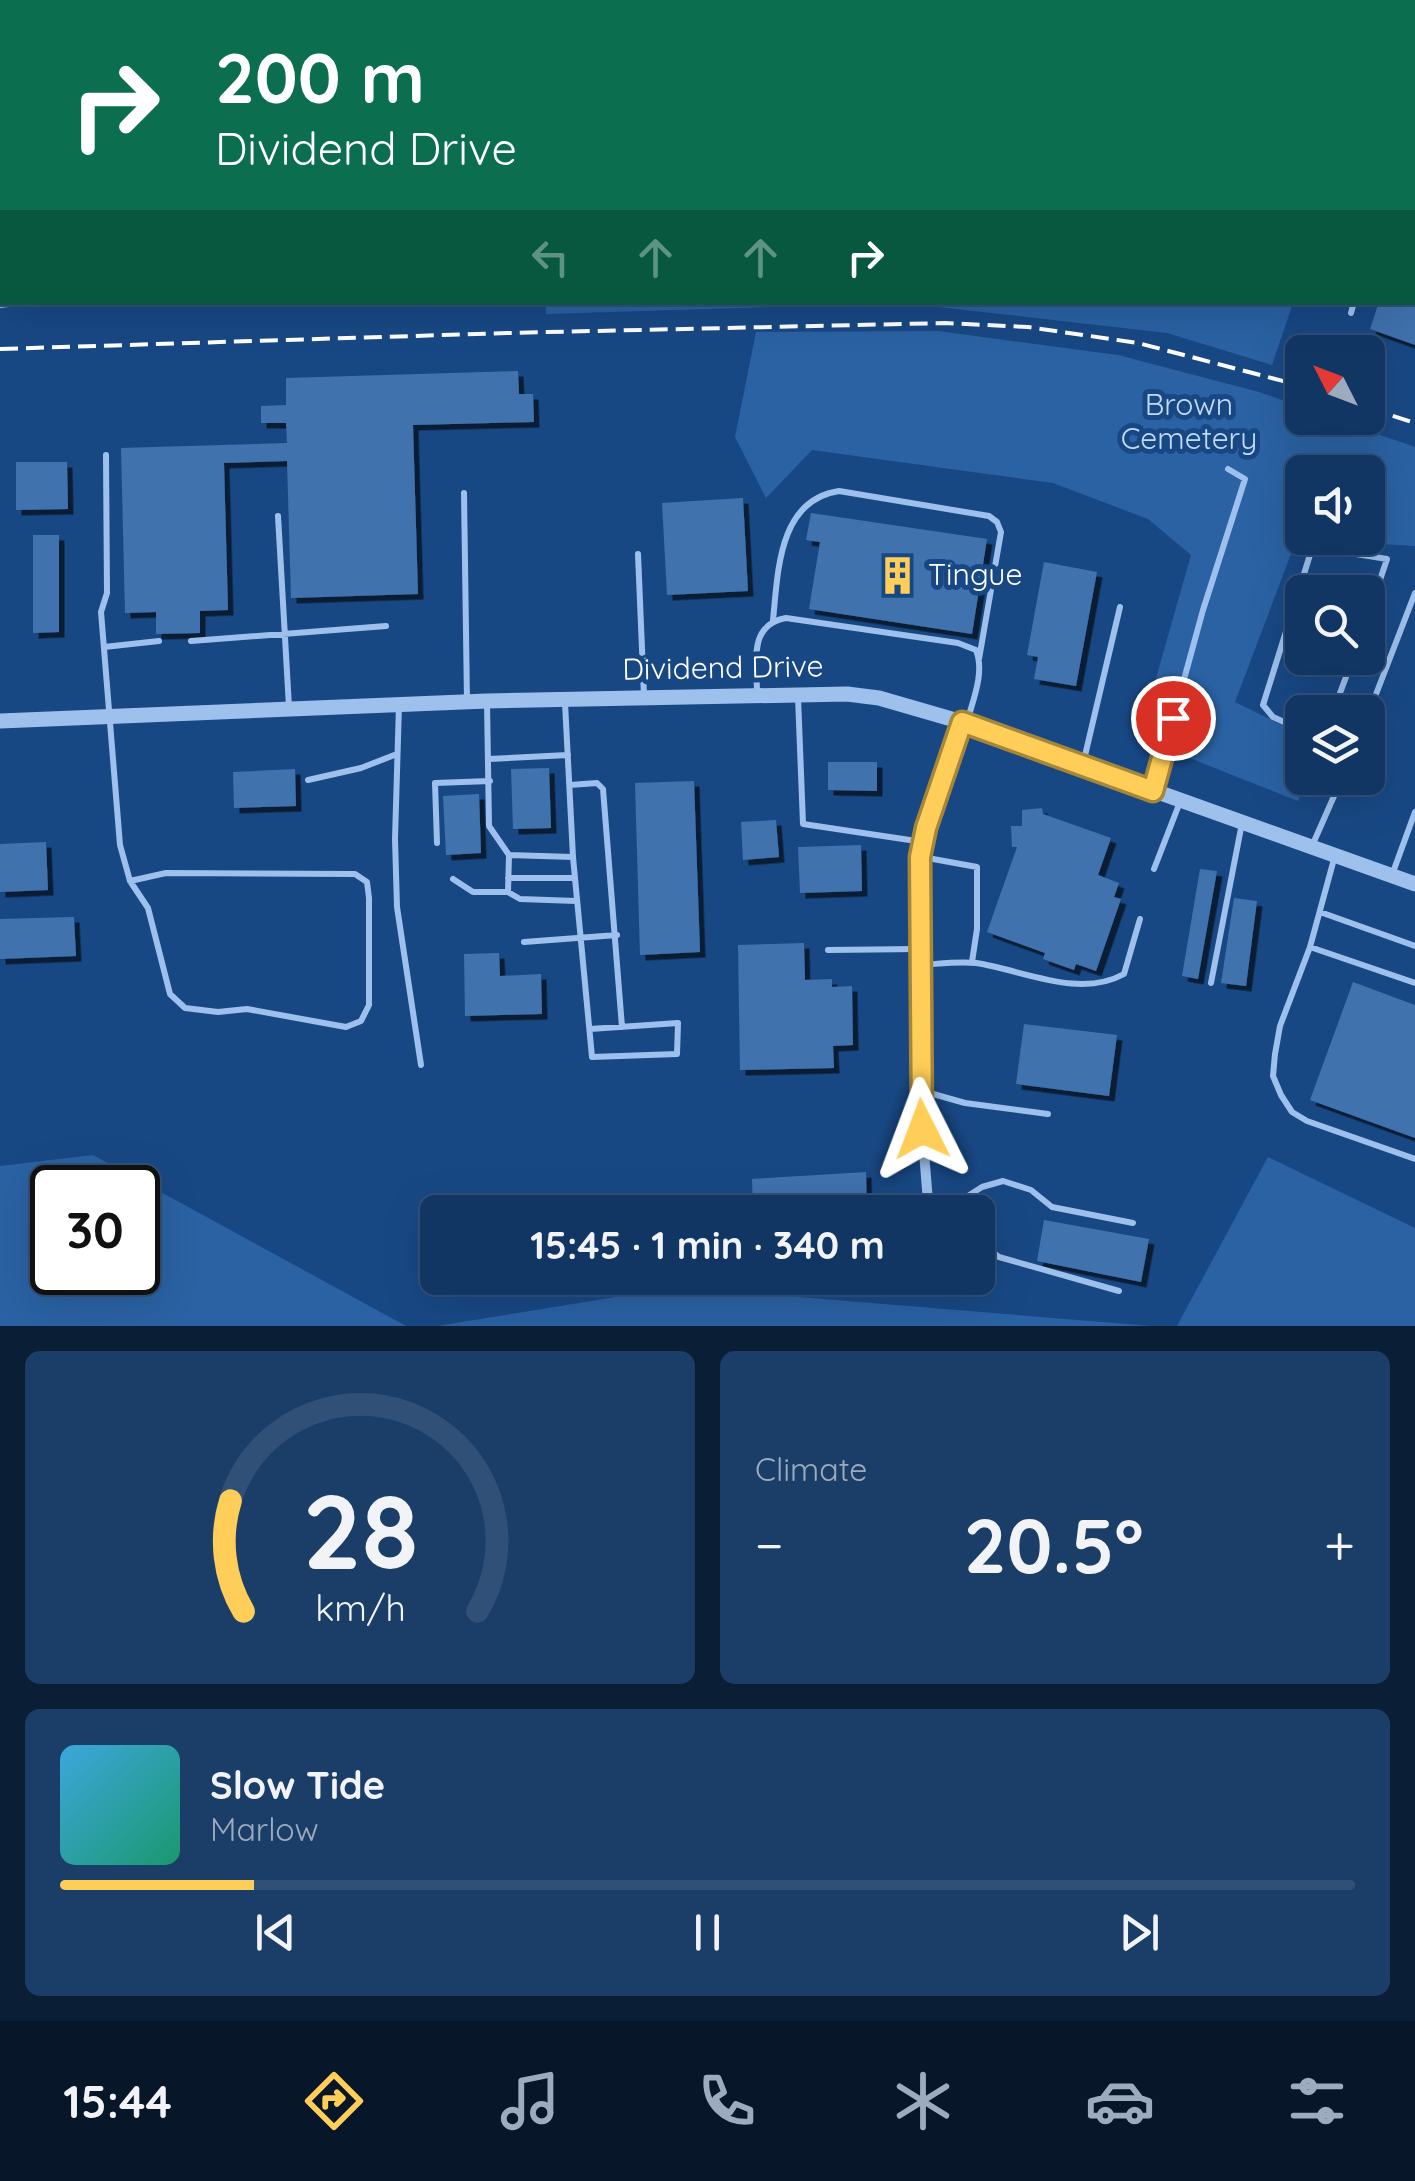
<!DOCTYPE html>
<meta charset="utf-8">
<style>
:root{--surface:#123663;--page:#1b3e69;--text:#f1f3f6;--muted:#9cabbe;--line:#315078;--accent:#ffce58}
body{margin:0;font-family:Quicksand,sans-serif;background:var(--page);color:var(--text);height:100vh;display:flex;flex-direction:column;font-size:38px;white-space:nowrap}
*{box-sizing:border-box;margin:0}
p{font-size:32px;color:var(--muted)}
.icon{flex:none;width:55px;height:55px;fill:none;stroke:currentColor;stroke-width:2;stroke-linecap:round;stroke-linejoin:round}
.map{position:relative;height:1326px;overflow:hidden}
.panel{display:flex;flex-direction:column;gap:25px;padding:25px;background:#0a1e36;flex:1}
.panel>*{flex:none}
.guide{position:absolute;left:0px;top:0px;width:1415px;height:305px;box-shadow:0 10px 40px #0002,0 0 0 2px var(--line);background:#0b6e4f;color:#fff;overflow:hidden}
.needle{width:65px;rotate:312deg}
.fabs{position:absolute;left:1285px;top:335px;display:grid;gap:20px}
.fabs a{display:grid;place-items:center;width:100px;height:100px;border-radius:15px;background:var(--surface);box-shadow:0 10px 40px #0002,0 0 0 2px var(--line);font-size:50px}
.speed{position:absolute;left:30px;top:1165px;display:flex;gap:20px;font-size:50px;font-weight:700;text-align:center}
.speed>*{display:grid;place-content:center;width:130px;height:130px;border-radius:50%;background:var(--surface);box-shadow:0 10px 40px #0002,0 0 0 2px var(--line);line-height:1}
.speed .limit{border:5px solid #111;border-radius:15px;background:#fff;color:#111}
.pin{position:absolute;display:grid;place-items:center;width:85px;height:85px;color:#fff;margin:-42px;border:5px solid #fff;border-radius:50%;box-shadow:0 2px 10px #0007}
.me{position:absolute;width:110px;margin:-55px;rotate:357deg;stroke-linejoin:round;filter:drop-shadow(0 0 8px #0008)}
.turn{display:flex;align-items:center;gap:35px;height:210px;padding:0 50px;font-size:45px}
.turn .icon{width:130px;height:130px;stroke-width:2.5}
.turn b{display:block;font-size:70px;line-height:85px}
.lanes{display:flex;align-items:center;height:95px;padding:0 50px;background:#0003;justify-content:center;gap:50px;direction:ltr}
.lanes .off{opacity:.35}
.big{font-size:75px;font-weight:800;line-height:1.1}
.panel .tile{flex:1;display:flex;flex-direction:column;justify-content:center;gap:15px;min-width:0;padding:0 35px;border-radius:15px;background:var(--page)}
.panel .dial{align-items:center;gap:0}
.dial svg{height:260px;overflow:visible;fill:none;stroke:var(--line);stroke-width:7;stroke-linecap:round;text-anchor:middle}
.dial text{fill:var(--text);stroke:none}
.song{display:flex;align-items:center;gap:30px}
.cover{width:120px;height:120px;border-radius:15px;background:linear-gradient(135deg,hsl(200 70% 55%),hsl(160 70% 35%))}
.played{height:10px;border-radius:5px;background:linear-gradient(90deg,var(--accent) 15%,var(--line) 15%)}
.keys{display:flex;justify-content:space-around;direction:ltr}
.heat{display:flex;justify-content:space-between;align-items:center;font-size:55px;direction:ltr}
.panel .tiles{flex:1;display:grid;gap:25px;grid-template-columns:1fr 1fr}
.tile:last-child{grid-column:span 2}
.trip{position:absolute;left:420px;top:1195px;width:575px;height:100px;border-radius:15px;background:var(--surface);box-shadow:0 10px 40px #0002,0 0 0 2px var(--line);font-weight:800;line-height:100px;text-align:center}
.dock{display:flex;height:160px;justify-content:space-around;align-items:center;background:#071628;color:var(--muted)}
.dock .icon{width:70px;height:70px}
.dock .active{color:var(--accent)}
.dock b{font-size:45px;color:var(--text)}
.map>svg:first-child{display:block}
.green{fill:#2a62a3;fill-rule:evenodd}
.building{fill:#4072ae;filter:url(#shadow)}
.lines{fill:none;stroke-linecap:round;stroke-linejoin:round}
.service{stroke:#9dc1ec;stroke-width:6}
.minor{stroke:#9dc1ec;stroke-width:10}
.tertiary{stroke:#9dc1ec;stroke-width:15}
.primary{stroke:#e2eeff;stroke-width:20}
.rail{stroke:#fff;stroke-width:4;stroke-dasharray:18 8;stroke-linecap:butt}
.route-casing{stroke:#a68639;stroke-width:25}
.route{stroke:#ffce58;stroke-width:18}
.labels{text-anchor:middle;stroke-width:10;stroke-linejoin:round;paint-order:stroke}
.park-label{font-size:30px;fill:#c2dbf9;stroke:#184884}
.poi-label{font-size:30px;fill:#fff;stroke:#184884;text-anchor:start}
.street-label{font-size:30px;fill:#fff;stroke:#184884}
</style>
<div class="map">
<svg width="1415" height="1326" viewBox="0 0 1415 1326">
<defs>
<filter id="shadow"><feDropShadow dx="5.5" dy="5.5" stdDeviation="0" flood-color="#0009"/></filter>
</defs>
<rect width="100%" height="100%" fill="#184884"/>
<path class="green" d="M 546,303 L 546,302 L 897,303 L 546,314 Z
M 903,303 L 1293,302 L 1293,303 L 1272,365 L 1167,333 Z
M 938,331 L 1118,355 L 1259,392 L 1302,407 L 1302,418 L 1331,418 L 1415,447 L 1415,546 L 1380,544 L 1354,538 L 1368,538 L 1368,472 L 1302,472 L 1302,525 L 1235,702 L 1302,735 L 1302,778 L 1308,778 L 1298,801 L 1139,738 L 1191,555 L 1148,519 L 1053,483 L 812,450 L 766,498 L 735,437 L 756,332 Z
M 93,1155 L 406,1326 L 0,1326 L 0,1166 ZM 52,1188 L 138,1188 L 138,1272 L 52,1272 Z
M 1268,1157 L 1415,1228 L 1415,1326 L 1177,1326 Z
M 677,1287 L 1151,1326 L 437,1326 Z"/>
<path class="building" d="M 1379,302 L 1415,302 L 1415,345 L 1370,329 Z
M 518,371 L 519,394 L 533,394 L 534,422 L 413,425 L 418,594 L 291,598 L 287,461 L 224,463 L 228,610 L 200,611 L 200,633 L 156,634 L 156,612 L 125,613 L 121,448 L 287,443 L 286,423 L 261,423 L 261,406 L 286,405 L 286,378 Z
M 16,462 L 67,462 L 68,509 L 16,510 Z
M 743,498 L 748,591 L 667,595 L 662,503 Z
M 811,513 L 987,539 L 972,634 L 809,609 L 820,542 L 806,540 Z
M 33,535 L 59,535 L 59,632 L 33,633 Z
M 1044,562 L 1097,572 L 1076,686 L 1034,679 L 1038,657 L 1027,655 Z
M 828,762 L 877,762 L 877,791 L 828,790 Z
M 549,768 L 551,828 L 513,829 L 511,769 Z
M 295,769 L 296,806 L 234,808 L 233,772 Z
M 694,781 L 700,952 L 640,955 L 635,783 Z
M 479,794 L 481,853 L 446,855 L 443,796 Z
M 1042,808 L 1043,814 L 1111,838 L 1098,875 L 1119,883 L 1114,897 L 1121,899 L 1096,971 L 1076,964 L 1074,970 L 1043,959 L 1045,953 L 987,932 L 1017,847 L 1012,847 L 1011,826 L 1022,826 L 1022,810 Z
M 776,820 L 779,857 L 743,860 L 741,822 Z
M 46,842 L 48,890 L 0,892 L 0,844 Z
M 861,845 L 862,891 L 800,893 L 798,847 Z
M 1200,869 L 1217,871 L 1198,979 L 1182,976 Z
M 1234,898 L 1257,901 L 1246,986 L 1221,983 Z
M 74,917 L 76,956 L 0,959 L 0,919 Z
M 804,943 L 805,980 L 832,979 L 832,987 L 852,986 L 853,1045 L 833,1046 L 834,1068 L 740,1070 L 738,945 Z
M 499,953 L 500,976 L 541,974 L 542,1014 L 465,1016 L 464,954 Z
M 1353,982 L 1415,1005 L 1415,1138 L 1310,1100 Z
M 1024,1024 L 1117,1035 L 1109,1096 L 1016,1084 Z
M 866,1172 L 867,1212 L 753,1212 L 752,1179 Z
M 1044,1220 L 1149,1239 L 1141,1282 L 1037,1261 Z"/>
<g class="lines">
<path class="service" d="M 637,0 L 639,2
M 49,2 L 54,2
M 302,2 L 302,0
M 0,16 L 2,16
M 1412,185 L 1415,185
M 0,305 L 25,302
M 1351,313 L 1354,302
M 106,455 L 107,593 L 101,612 L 120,845 L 130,881 L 148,908 L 170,994 L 185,1008 L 218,1012 L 247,1009 L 346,1027 L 361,1021 L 369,1005 L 369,898 L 367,882 L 355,874 L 166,873 L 130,881
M 464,493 L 467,701
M 278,516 L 289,707
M 638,554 L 644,696
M 773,620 C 778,573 778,500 839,491 L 989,516 L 997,522 L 1001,532 L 979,659
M 191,641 L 386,626
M 104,647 L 159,641
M 757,693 C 757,662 748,625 786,618 L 958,643 L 976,650 C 985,672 973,700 967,722
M 798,697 L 803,824 L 923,842
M 487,702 L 489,826 L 509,855 L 573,857 L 565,703
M 399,705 L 395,839 L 397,907 L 421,1065
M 1333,712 L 1353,658
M 1368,715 L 1415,593
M 1302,730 L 1273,717 L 1263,705 L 1314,542 L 1344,552 L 1387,559 L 1368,616
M 489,759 L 568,755
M 1083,764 L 1120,607
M 308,780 L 361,768 L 397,754
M 570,785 L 597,783 L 603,789 L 622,1027
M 1154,789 L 1203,610 L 1245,479 L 1228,469
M 437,843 L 435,783 L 490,781
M 1312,846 L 1342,778
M 573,857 L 592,1057 L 677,1054 L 678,1023 L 590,1029
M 922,857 L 977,867 L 977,929 L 972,962
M 1334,859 L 1310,947 L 1280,1026 L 1275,1054 L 1273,1076 L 1281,1095 L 1292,1112 L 1307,1121 L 1415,1159
M 1154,869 L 1180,802
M 1392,875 L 1415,812
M 508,878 L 575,878
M 453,879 L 473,892 L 508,892 L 509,855
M 508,892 L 520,899 L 576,901
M 1320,912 L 1415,946
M 524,942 L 617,935
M 1310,947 L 1415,983
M 828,950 L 918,949
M 920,965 C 938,964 958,961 976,963 C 1023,970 1079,999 1124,974 L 1140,919
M 1211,983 L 1242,823
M 919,1090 L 965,1103 L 1048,1114
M 943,1212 L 982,1187 L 1003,1181 L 1031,1190 L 1052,1207 L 1133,1223
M 978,1242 L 999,1257 L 1119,1291"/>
<path class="minor" d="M 939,1212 L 928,1202 L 919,1090 L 918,884 L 926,828 L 962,722"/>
<path class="tertiary" d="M 0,721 L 487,701 L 847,694 L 879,698 L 962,722 L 1415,884"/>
<path class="primary" d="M 655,0 L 682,2
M 1018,0 L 1032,2
M 1412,78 L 1415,79
M 1412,113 L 1415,114"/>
<path class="rail" d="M 0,349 L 507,333 L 945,323 L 1028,327 L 1138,343 L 1302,386
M 1368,408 L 1415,423"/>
</g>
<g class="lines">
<defs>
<path id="route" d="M 922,1129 L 920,857 L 926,828 L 962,722 L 1153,791 L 1173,718"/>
</defs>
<use href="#route" class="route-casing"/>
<use href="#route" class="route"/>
</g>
<defs>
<symbol id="building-bare" viewBox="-9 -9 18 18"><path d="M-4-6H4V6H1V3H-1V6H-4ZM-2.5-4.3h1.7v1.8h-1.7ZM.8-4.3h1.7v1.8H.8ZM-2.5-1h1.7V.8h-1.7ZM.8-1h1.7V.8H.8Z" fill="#ffce58" stroke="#184884" stroke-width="2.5" paint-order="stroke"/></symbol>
</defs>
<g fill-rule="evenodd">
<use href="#building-bare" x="870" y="548" width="55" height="55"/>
</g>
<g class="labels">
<g class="park-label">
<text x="1189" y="415">Brown<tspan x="1189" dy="34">Cemetery</tspan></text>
</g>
<g class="poi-label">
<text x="928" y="585">Tingue</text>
</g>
<g class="street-label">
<text transform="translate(723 668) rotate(-1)" y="10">Dividend Drive</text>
</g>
</g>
</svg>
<div class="fabs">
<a><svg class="needle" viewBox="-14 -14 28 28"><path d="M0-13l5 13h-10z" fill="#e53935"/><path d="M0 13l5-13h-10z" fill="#9cabbe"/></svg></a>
<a><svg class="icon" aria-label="sound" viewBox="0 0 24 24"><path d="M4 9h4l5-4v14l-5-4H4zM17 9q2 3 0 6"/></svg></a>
<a><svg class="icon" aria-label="search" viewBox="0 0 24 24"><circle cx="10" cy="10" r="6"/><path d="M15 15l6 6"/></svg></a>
<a><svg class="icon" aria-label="layers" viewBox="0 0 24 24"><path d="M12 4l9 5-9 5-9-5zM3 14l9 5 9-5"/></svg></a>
</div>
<div class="speed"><div class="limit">30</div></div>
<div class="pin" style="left:1173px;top:718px;background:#d93025"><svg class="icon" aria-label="arrive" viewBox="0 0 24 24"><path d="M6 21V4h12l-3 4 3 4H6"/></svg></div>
<svg class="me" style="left:922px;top:1129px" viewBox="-20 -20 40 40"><path d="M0-17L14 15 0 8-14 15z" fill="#ffce58" stroke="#fff" stroke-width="4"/></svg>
<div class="trip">15:45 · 1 min · 340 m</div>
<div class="guide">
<div class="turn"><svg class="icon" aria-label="right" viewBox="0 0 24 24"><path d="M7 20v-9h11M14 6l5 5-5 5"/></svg><div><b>200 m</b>Dividend Drive</div></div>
<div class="lanes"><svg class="icon off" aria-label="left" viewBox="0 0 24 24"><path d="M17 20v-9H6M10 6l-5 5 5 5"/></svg><svg class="icon off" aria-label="ahead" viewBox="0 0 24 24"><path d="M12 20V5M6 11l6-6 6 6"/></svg><svg class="icon off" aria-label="ahead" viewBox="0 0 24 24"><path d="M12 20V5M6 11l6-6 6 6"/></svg><svg class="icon" aria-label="right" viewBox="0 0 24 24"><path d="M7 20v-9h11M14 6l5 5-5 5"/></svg></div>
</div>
</div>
<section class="panel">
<div class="tiles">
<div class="tile dial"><svg viewBox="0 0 100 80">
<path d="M14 69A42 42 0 1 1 86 69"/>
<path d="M14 69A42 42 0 0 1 10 35" stroke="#ffce58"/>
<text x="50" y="56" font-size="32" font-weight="700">28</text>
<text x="50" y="72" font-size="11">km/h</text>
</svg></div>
<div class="tile"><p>Climate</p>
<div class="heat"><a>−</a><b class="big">20.5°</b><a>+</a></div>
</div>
<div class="tile">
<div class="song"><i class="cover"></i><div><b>Slow Tide</b><p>Marlow</p></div></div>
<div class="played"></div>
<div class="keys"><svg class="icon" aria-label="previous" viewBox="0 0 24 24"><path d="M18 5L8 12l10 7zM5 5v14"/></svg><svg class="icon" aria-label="pause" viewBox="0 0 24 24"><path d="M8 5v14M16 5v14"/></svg><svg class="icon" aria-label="next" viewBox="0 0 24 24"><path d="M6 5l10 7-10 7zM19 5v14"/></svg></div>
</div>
</div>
</section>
<nav class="dock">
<b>15:44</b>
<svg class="icon active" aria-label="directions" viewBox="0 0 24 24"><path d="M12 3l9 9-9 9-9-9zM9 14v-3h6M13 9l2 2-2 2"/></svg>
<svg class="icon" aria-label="music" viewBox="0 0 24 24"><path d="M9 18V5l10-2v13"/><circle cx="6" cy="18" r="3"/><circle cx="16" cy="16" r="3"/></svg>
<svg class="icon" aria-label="phone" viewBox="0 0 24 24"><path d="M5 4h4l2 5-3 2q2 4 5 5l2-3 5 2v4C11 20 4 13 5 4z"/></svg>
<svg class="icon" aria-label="climate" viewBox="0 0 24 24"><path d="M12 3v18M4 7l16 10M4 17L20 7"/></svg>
<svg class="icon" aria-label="car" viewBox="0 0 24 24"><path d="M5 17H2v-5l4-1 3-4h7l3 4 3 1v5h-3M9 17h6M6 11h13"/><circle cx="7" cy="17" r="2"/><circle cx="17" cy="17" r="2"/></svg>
<svg class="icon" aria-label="filters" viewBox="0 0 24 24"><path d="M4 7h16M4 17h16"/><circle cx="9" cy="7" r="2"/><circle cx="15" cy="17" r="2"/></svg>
</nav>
